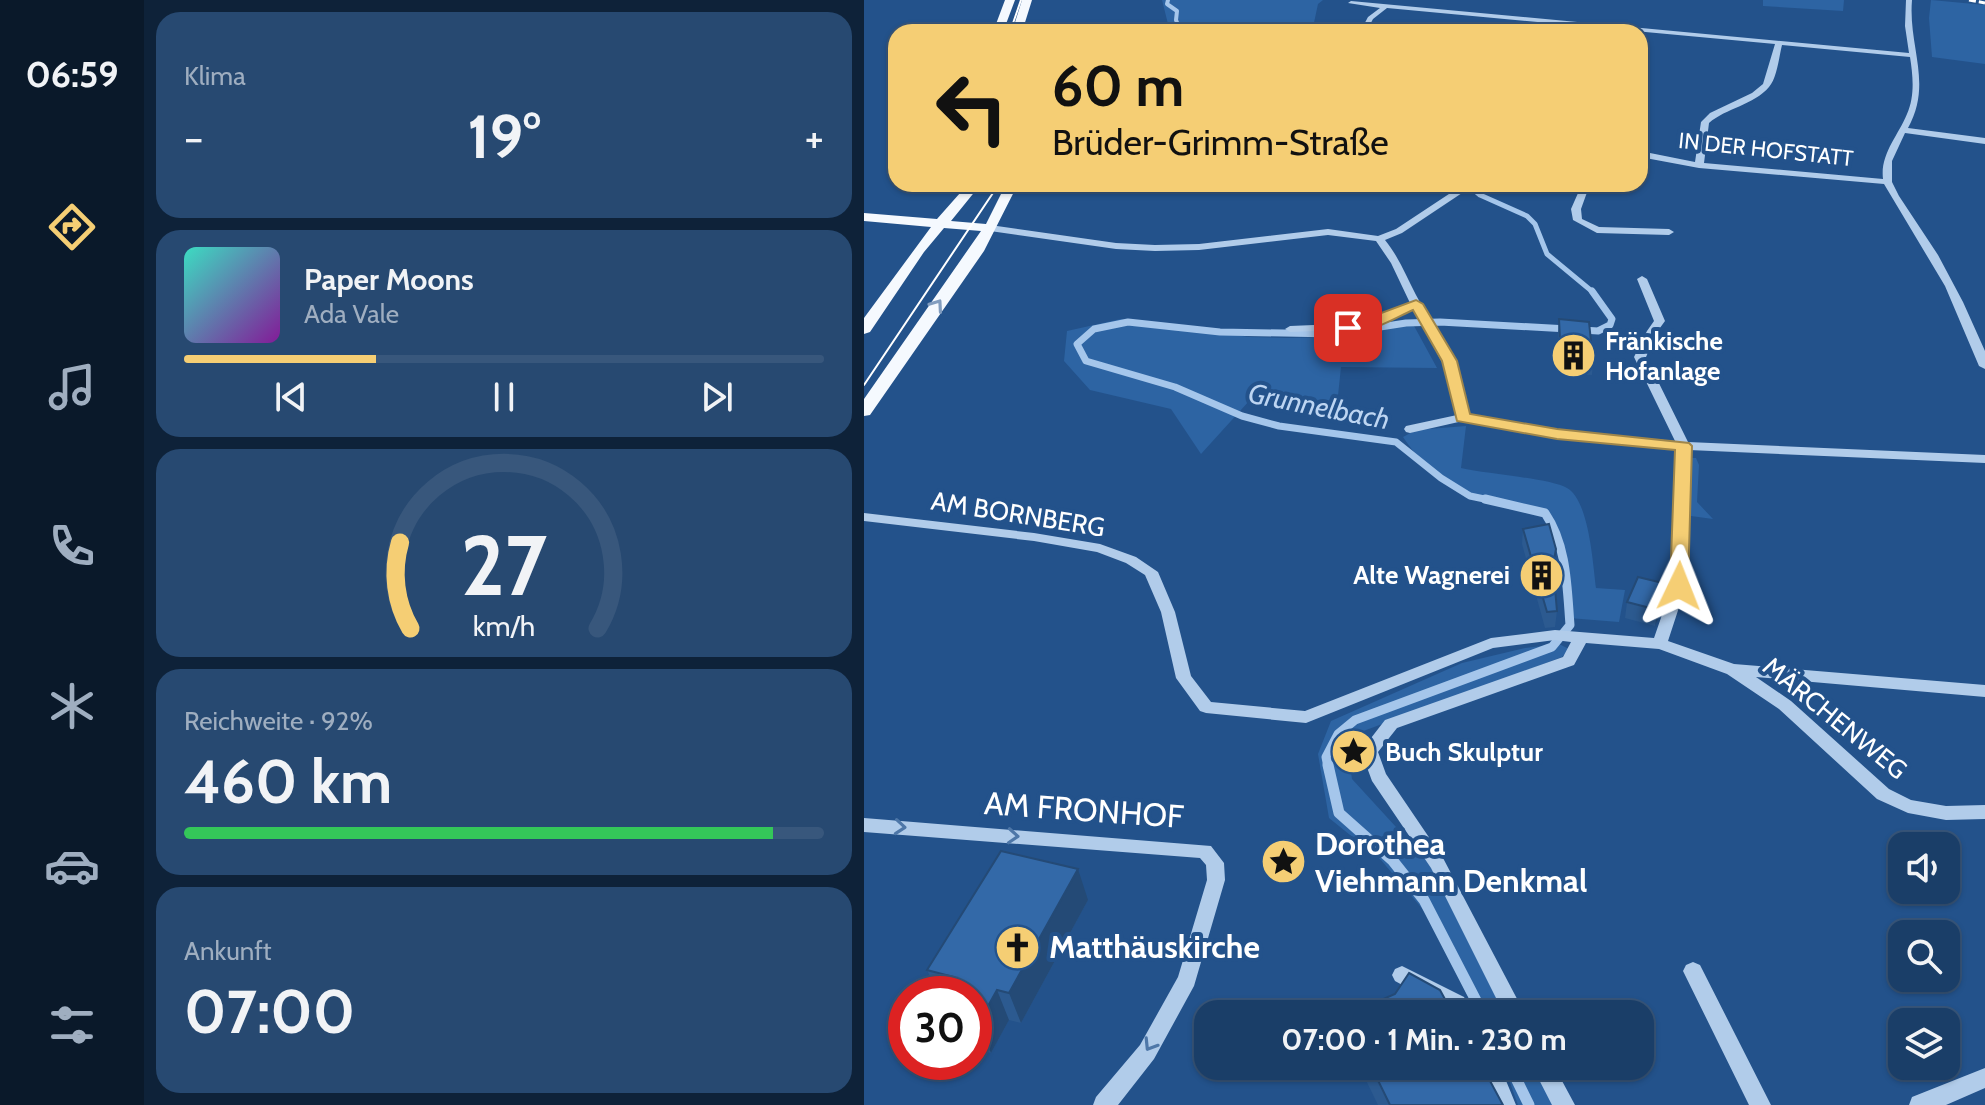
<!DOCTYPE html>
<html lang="de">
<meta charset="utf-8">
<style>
:root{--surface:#1a3e68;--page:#274971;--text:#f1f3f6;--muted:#9faec0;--line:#38577c;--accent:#f5ce74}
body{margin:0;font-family:Cabin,sans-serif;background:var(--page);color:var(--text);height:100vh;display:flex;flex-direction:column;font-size:30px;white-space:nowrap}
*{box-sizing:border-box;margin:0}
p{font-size:26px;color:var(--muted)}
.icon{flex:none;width:44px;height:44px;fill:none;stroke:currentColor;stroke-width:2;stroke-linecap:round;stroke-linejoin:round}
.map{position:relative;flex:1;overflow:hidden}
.drawer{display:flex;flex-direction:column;gap:12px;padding:12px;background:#0e2239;width:720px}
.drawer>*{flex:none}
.top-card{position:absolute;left:24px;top:24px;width:760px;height:168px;border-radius:24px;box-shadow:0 2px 6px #0004,0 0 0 2px var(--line);background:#f5ce74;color:#111;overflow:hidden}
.fabs{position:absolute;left:1024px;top:832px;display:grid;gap:16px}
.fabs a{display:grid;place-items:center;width:72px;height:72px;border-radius:16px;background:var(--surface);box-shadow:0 2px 6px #0004,0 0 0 2px var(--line);font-size:40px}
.speed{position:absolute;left:24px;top:976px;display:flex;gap:16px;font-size:40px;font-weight:700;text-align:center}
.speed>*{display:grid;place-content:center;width:104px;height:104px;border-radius:50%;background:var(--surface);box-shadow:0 2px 6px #0004,0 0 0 2px var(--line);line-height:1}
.speed .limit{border:12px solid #d22;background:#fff;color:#111}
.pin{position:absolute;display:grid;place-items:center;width:68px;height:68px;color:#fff;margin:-34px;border-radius:16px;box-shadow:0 4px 12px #0006}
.me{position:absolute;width:88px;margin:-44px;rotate:2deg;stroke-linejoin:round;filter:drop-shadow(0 0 6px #0008)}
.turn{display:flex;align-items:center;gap:28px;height:168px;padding:0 32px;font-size:36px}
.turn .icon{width:104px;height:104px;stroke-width:2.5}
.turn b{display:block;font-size:56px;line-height:68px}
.big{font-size:60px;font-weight:700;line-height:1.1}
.drawer .widget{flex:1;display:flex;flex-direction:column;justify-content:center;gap:12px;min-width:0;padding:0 28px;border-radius:24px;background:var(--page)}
.drawer .dial{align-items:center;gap:0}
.dial svg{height:208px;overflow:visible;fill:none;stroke:var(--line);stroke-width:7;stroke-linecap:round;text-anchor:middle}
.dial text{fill:var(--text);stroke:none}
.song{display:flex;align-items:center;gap:24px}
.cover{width:96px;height:96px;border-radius:12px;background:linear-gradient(135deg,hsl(170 70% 55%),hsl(290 70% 35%))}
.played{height:8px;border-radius:4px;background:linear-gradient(90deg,var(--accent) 30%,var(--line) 30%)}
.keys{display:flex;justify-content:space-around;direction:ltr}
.heat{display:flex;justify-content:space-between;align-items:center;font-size:44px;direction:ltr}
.charge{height:12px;border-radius:6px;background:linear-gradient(90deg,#34c759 92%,var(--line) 0)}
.trip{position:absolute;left:330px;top:1000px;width:460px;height:80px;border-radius:24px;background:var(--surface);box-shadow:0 2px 6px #0004,0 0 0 2px var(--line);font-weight:700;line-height:80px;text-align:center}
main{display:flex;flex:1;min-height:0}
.tabs{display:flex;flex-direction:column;width:144px;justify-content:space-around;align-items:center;background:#0a192a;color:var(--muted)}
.tabs .icon{width:56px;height:56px}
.tabs .active{color:var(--accent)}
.tabs b{font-size:36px;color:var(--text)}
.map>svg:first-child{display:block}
.green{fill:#2d64a3}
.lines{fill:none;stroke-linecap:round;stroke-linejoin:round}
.stream-far4{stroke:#a5c6eb;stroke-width:4}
.stream-far3{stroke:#a5c6eb;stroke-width:5}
.stream-far2{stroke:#a5c6eb;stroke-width:7}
.stream-far1{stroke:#a5c6eb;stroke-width:9}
.stream{stroke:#a5c6eb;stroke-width:11}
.minor{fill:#b1ccea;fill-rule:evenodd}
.major{fill:#f5f9fe;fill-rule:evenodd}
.tram{stroke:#fff;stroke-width:2}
.rail{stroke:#fff;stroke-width:3;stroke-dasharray:7 3;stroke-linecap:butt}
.wall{fill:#2c5a90}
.shaded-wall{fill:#244a76}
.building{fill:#3369a8;stroke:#244a76;stroke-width:2}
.oneway{stroke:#829dbf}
.oneway2{stroke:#4e77a8}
.route{fill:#f5ce74;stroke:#9f864b;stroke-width:2}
.labels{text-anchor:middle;stroke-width:8;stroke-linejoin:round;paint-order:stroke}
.far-street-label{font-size:22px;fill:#fff;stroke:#23528b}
.poi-label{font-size:26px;font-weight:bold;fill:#fff;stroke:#23528b;text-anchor:start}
.street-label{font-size:26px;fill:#fff;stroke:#23528b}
.water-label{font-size:28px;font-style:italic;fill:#bdd5f2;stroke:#23528b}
.near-street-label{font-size:32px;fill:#fff;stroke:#23528b}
.near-poi-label{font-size:32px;font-weight:bold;fill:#fff;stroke:#23528b;text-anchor:start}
</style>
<main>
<nav class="tabs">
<b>06:59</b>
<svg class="icon active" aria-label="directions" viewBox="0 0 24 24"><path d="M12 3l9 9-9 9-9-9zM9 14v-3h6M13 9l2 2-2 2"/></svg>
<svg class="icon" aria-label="music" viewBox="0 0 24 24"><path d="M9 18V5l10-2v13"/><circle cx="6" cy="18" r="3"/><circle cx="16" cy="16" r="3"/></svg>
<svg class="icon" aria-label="phone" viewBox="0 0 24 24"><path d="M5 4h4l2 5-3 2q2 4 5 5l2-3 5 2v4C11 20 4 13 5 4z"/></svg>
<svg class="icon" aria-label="climate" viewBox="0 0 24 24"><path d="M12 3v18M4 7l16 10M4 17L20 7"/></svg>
<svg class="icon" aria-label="car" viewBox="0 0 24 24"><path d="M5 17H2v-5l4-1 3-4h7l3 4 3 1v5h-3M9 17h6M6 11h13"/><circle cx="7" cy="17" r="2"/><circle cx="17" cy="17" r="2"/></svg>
<svg class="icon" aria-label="filters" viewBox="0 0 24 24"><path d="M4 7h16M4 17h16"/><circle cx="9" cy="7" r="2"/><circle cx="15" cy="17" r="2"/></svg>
</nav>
<section class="drawer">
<div class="widget"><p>Klima</p>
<div class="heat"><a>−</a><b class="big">19°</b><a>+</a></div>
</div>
<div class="widget">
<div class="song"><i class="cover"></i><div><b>Paper Moons</b><p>Ada Vale</p></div></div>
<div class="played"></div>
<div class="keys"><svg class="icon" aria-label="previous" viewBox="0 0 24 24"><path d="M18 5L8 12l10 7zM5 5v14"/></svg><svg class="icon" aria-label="pause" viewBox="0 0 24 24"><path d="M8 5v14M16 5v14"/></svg><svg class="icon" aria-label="next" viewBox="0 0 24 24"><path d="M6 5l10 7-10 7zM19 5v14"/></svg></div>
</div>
<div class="widget dial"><svg viewBox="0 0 100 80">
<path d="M14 69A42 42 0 1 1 86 69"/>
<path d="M14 69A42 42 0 0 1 10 36" stroke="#f5ce74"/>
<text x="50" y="56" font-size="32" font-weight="700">27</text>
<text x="50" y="72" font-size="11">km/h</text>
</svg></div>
<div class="widget"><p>Reichweite · 92%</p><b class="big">460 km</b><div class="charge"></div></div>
<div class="widget"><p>Ankunft</p><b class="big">07:00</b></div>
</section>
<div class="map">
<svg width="1121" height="1105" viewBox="0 0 1121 1105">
<rect width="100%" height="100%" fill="#23528b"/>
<path class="green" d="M 298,0 L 459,0 L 454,4 L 448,32 L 306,32 Z
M 899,0 L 980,0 L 979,11 L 899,6 Z
M 1067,0 L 1121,5 L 1121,64 L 1068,57 L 1065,18 Z
M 257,319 L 385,337 L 423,338 L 468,337 L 549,324 L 573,368 L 477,367 L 473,405 L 386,400 L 337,454 L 307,409 L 226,390 L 200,361 L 203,331 Z
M 602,426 L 597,468 C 622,474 685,478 703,488 C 725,500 729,564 732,588 L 761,590 L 755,622 L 705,618 C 703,594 700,542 689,522 C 679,505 627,503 608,496 C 581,487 554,460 539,437 L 552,430 Z
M 828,458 L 832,458 L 835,465 L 833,502 L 849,519 L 827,516 L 825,466 Z
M 695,644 L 705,649 L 698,657 L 494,733 L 484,752 L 488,779 L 565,863 L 650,1014 L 613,1014 L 561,912 L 517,860 L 465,818 L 454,754 L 467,721 L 598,663 L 661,648 Z
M 640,1066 L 679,1066 L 700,1105 L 654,1105 Z"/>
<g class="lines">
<path class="stream-far4" d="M 304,0 L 303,4 L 313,11 L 312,20 L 317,32"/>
<path class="stream-far3" d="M 603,184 L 616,195 L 663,216 L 671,224 L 683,254 L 730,293"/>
<path class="stream-far2" d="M 718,330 L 734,331 L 746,325 L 748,319 L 728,291
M 630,501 L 606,496 L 577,478 L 532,442 L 415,426 L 378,416 L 311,387 L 222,361 L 213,344 L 230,329 L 264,322 L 356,332 L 471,334 L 542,323 L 576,322 L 704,329"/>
<path class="stream-far1" d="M 464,767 L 462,757 L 474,734 L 491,720 L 688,647 L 706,625 C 703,587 703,545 681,513 L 621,499"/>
<path class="stream" d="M 464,765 L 475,813 L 529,861 L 560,900 L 619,1014
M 646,1066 L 665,1105"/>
<path class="minor" d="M 1042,0 L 1048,0 C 1044,47 1069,83 1044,128 L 1121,138 L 1121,144 L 1041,133 L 1028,161 L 1028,182 L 1035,196 L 1074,255 L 1099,302 L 1121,351 L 1121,369 L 1115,366 L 1081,286 L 1020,184 L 835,168 L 776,157 L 776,151 L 831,162 L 837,122 L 846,113 L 888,93 L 899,84 L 911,44 L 523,8 L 509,19 L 502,32 L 496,32 L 504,17 L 516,8 L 484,3 L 487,1 L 1045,53 L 1041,26 ZM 918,45 L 1046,57 C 1049,76 1051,96 1043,114 C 1034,136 1016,154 1019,179 L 840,163 L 845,123 C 862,108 890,105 905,87 C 913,78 915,57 918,45 Z
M 588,184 L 596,184 L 601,191 L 538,233 L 521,240 C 535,257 542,276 552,295 C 573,334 599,369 605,414 L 693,430 L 811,441 L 770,357 L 783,331 L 790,321 L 773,279 L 778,276 L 783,279 L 801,321 L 793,332 L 782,357 L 824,442 L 1121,455 L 1121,463 L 825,450 L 822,586 L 804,641 L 870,664 L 1121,685 L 1121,697 L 892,677 L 927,701 L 1025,789 L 1047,800 L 1082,806 L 1121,805 L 1121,819 L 1082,820 L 1044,813 L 1013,799 L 915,709 L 863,674 L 795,649 L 722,643 L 710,665 L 533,728 L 514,752 L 522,774 L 579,858 L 661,1014 L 640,1014 L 567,868 L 508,781 L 497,751 L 521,720 L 699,657 L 707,642 L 691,640 L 629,648 L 442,723 L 342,713 L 336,711 L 312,678 L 297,612 L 281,575 L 262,563 L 233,552 L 170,541 L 0,521 L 0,513 L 170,533 L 236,544 L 272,557 L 294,572 L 311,612 L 327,676 L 347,702 L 441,711 L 627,638 L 691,630 L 790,638 L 808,586 L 813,449 L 693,438 L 599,421 L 546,433 L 542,432 L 540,429 L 542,426 L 593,415 L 583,372 L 550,309 L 500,329 L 426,332 L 421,329 L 426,326 L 498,323 L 546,303 L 527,263 L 512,241 L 464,235 L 335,250 L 291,251 L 252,249 L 126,231 L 121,228 L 126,225 L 252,243 L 291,245 L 335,244 L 464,229 L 514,236 L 532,229 L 591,190 Z
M 718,184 L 726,184 L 717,209 L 718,219 L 735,227 L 805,229 L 810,232 L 805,235 L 733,233 L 709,220 L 707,209 Z
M 0,818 L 347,846 L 360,863 L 361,880 L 330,986 L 290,1059 L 254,1105 L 229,1105 L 232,1097 L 276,1045 L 314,977 L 343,880 L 342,865 L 336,858 L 0,832 Z
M 829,962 L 836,965 L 907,1105 L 885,1105 L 819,971 L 822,965 Z
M 538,966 L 600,997 L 609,1014 L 588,1014 L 586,1011 L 531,981 L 528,975 L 531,969 Z
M 614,1066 L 636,1066 L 652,1105 L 630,1105 Z
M 668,1066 L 690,1066 L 711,1105 L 688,1105 Z
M 1121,1068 L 1121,1088 L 1082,1105 L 1045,1105 L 1048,1097 Z"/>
<path class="major" d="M 141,0 L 151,0 L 139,32 L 129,32 Z
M 158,0 L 168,0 L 158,32 L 148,32 Z
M 104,184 L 117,184 L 87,221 L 122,224 L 142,184 L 154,184 L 120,251 L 6,415 L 0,416 L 0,399 L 117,231 L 80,228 L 60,252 L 6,332 L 0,334 L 0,318 L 67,227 L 0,221 L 0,213 L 73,219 Z"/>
<path class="tram" d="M 146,32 L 157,0
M 0,385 L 135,184"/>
<path class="rail" d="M 1105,0 L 1121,3"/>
</g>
<path class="wall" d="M 695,319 L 729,361 L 728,375 L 696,374 L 694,333 Z
M 659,529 L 689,569 L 693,611 L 691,627 L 681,628 L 658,544 Z
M 803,584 L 800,600 L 791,626 L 761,618 L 763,602 Z
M 224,900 L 157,1023 L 145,1020 L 127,1053 L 110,1049 L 110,994 L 74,994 L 63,970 Z
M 495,1066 L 618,1066 L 639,1105 L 514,1105 Z"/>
<path class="shaded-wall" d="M 803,584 L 800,600 L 791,626 L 794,610 Z
M 214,869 L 224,900 L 157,1023 L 145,993 Z
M 133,990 L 145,1020 L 127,1053 L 114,1024 Z"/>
<path class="building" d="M 695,319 L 725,322 L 729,361 L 697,360 Z
M 685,524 L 692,549 L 689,565 L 693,611 L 683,612 L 659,529 Z
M 774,577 L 803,584 L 794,610 L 763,602 Z
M 137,851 L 214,869 L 145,993 L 133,990 L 114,1024 L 110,1023 L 110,994 L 79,994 L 90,977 L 63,970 Z
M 545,973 L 576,990 L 589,1014 L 495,1014 L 494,1010 L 531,994 Z
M 507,1066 L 618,1066 L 639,1105 L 526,1105 Z"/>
<defs><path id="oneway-chevron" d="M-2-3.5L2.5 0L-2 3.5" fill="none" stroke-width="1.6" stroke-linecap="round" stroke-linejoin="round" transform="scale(2)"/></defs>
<use class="oneway" href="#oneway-chevron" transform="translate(73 305) rotate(-55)"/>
<g class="oneway2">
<use href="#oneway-chevron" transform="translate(36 827) rotate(5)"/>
<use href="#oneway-chevron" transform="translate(149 836) rotate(4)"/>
<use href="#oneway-chevron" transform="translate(286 1045) rotate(122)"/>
</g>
<path class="route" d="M 552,300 L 559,304 L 593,361 L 606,414 L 693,429 L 825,443 L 828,446 L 824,586 L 822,590 L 808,590 L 806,586 L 811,450 L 693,439 L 593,421 L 578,361 L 549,310 C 530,318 495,341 477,328 Z"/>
<defs>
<symbol id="building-disc" viewBox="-11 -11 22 22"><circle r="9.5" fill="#f5ce74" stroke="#23528b"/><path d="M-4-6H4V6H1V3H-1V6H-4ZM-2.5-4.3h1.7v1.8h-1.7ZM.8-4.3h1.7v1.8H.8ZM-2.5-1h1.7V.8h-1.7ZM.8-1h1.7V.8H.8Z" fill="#111"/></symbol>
<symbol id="sight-disc" viewBox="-11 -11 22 22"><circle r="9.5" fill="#f5ce74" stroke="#23528b"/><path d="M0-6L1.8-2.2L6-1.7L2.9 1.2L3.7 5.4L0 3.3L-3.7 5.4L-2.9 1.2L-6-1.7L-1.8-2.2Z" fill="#111"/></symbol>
<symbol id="church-disc" viewBox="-11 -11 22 22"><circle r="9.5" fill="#f5ce74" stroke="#23528b"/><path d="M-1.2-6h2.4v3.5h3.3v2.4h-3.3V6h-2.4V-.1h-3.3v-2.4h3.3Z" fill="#111"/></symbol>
</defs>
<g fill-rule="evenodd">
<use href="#building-disc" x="684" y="330" width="51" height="51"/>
<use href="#building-disc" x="652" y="550" width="51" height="51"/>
<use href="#sight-disc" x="464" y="726" width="51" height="51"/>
<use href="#sight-disc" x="394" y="836" width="51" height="51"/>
<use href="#church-disc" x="128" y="922" width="51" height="51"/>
</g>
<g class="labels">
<g class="far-street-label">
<text transform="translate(902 149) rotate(6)" y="8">IN DER HOFSTATT</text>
</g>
<g class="poi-label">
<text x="741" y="350">Fränkische<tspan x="741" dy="30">Hofanlage</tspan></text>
<text x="646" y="584" text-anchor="end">Alte Wagnerei</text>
<text x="521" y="761">Buch Skulptur</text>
</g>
<g class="street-label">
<text transform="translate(154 514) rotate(9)" y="9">AM BORNBERG</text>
<text transform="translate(971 718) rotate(39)" y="9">MÄRCHENWEG</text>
</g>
<g class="water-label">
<text transform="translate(455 406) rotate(11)" y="10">Grunnelbach</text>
</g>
<g class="near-street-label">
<text transform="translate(220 810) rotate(4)" y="11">AM FRONHOF</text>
</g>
<g class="near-poi-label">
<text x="451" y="855">Dorothea<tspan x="451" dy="37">Viehmann Denkmal</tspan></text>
<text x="185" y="958">Matthäuskirche</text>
</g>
</g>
</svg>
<div class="fabs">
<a><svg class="icon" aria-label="sound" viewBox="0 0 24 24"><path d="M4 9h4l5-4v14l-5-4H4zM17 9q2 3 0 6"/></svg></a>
<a><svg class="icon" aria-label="search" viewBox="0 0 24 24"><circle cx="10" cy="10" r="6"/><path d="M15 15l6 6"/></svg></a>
<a><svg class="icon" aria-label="layers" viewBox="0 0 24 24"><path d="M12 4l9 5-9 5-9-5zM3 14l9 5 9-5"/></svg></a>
</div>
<div class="speed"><div class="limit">30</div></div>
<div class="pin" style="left:484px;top:328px;background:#d93025"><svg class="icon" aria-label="arrive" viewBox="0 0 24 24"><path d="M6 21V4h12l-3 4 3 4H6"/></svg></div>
<svg class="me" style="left:815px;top:586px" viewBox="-20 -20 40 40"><path d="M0-17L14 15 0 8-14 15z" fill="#f5ce74" stroke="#fff" stroke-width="4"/></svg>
<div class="trip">07:00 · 1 Min. · 230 m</div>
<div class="top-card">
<div class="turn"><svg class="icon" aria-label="left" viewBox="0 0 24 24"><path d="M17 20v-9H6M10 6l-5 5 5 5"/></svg><div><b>60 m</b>Brüder-Grimm-Straße</div></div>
</div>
</div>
</main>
